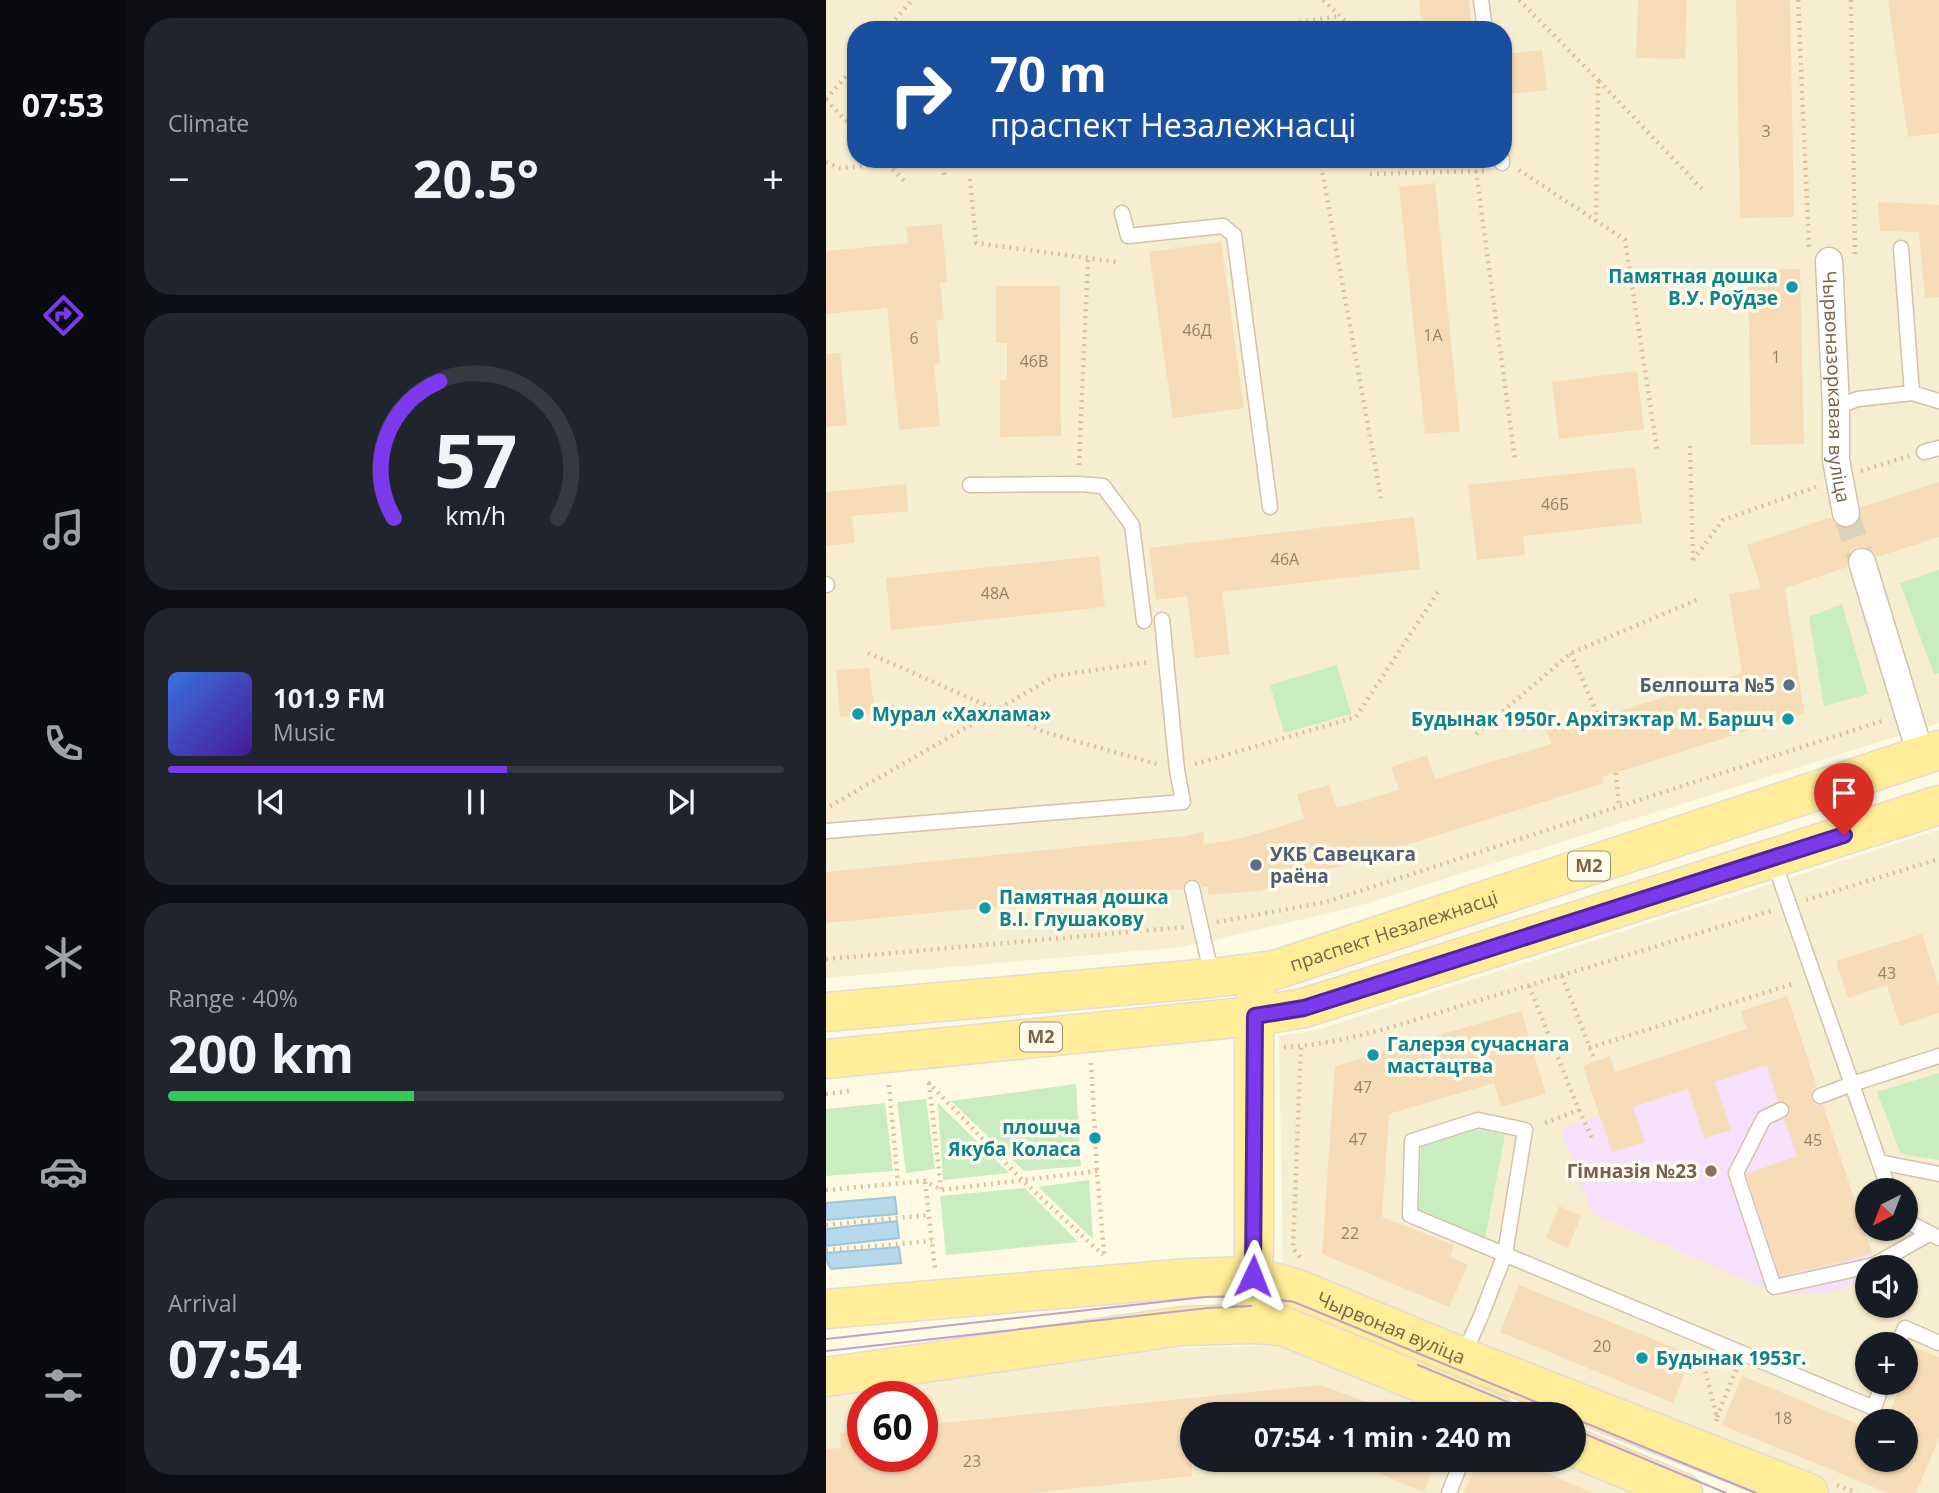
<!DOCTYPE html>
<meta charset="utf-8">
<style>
:root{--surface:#171b24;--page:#20242c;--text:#f1f3f6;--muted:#9ea1a6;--line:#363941;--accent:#7c3aed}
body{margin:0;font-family:"Open Sans",sans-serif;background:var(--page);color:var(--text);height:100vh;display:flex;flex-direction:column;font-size:26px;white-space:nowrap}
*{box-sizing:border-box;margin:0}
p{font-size:23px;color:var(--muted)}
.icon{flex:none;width:38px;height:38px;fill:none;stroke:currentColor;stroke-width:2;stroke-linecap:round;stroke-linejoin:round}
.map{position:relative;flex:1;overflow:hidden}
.side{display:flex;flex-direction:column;gap:18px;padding:18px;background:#0d0f14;width:700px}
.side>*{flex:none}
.top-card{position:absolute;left:21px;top:21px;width:665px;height:147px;border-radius:28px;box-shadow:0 2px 5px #0004;background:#1a4fa0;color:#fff;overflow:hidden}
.needle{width:46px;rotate:222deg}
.controls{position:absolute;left:1029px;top:1178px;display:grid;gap:14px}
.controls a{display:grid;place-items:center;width:63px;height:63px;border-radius:50%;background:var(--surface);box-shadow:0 2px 5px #0004;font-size:35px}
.speed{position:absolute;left:21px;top:1381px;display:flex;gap:14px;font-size:35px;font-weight:700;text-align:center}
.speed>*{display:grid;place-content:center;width:91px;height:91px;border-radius:50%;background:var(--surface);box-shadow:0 2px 5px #0004;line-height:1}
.speed .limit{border:10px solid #d22;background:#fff;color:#111}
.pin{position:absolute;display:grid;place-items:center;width:60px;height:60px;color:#fff;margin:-72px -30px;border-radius:50% 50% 50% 0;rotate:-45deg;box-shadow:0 0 7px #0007}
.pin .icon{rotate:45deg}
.me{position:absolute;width:77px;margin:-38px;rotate:2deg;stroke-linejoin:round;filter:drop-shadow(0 0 5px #0008)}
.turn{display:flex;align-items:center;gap:24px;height:147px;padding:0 28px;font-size:32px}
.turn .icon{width:91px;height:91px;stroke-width:2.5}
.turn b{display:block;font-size:49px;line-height:60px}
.big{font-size:52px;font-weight:700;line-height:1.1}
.side .widget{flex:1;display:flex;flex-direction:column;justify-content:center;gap:10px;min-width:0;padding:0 24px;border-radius:28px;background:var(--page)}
.side .dial{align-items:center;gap:0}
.dial svg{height:182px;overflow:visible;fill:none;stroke:var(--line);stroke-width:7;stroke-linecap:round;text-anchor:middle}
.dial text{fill:var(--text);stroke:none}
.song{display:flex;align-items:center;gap:21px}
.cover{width:84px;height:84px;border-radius:10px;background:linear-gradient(135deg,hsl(220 70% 55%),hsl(260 70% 35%))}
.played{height:7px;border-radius:4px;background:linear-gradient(90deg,var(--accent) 55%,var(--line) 55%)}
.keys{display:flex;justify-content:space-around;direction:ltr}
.heat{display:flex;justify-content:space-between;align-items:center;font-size:38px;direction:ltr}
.charge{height:10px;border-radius:5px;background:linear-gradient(90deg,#34c759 40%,var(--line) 0)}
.trip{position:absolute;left:354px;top:1402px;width:406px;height:70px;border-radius:35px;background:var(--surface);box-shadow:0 2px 5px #0004;font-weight:700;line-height:70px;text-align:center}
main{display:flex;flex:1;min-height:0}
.dock{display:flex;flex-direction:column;width:126px;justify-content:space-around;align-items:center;background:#090b0e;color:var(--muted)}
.dock .icon{width:49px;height:49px}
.dock .selected{color:var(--accent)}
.dock b{font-size:32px;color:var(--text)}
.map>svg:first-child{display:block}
.residential{fill:#f7edd1;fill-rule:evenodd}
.education{fill:#f6e0fb}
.green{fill:#c9edc0}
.water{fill:#b5d8ea;stroke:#9bc6dd;stroke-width:2}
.building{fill:#f6ddb8}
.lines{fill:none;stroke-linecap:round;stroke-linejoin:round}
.street-tunnel{stroke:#ddd3bc;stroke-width:26;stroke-dasharray:26 13;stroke-linecap:butt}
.lane-casing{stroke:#d1c2a8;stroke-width:17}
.street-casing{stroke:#d1c2a8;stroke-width:29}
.primary-casing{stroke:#e2dcd6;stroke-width:41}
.path{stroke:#dcc19b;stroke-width:4.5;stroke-dasharray:2 5;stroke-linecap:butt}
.lane{stroke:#fff;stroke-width:14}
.street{stroke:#fff;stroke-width:26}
.primary{stroke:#ffed99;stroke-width:38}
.tram{stroke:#bea0c9;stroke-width:2}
.route-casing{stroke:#51269a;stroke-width:18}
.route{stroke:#7c3aed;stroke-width:12}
.culture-dot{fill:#0f9aa8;stroke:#fffbeb;stroke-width:2.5}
.service-dot{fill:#5c6f8a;stroke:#fffbeb;stroke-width:2.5}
.education-dot{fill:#8d6e63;stroke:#fffbeb;stroke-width:2.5}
.labels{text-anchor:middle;stroke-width:7;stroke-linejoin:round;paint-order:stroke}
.number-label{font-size:16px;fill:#988162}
.shield{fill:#fffbeb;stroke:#a19078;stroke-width:2}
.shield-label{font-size:18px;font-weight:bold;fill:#796246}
.culture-label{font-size:19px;font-weight:bold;fill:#0d838f;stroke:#fffbeb;text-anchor:start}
.street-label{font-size:19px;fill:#796246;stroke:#fffbeb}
.service-label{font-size:19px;font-weight:bold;fill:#4e5e75;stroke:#fffbeb;text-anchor:end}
.education-label{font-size:19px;font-weight:bold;fill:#785e54;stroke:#fffbeb;text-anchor:end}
</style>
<main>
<nav class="dock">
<b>07:53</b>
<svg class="icon selected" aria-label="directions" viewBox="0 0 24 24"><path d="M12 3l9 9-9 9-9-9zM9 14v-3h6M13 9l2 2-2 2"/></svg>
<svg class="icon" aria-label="music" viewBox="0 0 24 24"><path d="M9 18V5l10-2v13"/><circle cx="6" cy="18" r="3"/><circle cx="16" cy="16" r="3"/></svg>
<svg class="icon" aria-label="phone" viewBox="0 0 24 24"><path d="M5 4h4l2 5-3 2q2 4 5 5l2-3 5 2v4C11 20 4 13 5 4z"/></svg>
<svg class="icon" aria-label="climate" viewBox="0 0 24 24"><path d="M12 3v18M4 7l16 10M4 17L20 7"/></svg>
<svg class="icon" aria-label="car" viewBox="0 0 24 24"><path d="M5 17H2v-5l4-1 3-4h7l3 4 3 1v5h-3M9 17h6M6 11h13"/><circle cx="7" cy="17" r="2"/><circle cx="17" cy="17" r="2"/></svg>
<svg class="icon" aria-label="filters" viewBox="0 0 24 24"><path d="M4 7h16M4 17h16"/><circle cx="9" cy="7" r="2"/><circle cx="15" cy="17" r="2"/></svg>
</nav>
<section class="side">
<div class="widget"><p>Climate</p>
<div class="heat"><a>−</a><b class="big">20.5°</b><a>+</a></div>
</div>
<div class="widget dial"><svg viewBox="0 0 100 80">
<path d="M14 69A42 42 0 1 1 86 69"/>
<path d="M14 69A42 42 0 0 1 34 9" stroke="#7c3aed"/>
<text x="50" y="56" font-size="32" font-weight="700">57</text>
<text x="50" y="72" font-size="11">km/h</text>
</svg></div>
<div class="widget">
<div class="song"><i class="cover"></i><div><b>101.9 FM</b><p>Music</p></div></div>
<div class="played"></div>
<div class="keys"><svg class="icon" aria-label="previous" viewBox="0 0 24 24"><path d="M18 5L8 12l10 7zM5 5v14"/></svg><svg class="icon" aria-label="pause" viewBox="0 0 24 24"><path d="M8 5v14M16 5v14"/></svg><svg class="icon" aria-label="next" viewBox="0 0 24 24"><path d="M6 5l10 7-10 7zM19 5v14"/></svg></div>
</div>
<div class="widget"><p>Range · 40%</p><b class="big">200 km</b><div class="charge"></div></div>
<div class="widget"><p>Arrival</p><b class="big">07:54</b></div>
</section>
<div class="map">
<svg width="1113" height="1493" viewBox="0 0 1113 1493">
<rect width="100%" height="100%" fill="#fef9e3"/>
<path class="residential" d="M 0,0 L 1113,0 L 1113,723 L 529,907 L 357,947 L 0,978 ZM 30,30 L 677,30 L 677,159 L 30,159 Z
M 1113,830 L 1113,1493 L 1005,1493 L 489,1279 L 457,1264 L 453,1036 L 490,1030 ZM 1041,1190 L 1080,1190 L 1080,1228 L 1041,1228 ZM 1041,1267 L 1080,1267 L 1080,1306 L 1041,1306 ZM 1041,1344 L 1080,1344 L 1080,1382 L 1041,1382 ZM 1041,1421 L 1080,1421 L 1080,1460 L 1041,1460 Z
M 460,1345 L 631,1414 L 366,1414 L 366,1460 L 744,1460 L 826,1493 L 0,1493 L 0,1394 L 352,1348 ZM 37,1396 L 96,1396 L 96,1456 L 37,1456 Z"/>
<path class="education" d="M 961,996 L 1046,1252 L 1049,1267 L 1041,1267 L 1041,1280 L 1000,1293 L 952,1294 L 766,1213 L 735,1130 L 774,1116 L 757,1066 L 784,1056 L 790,1072 L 920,1029 L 915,1011 Z"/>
<path class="green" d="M 1113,570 L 1113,673 L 1108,674 L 1074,583 Z
M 1016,604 L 1042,694 L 998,706 L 983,617 Z
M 511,665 L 525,714 L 458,733 L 444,685 Z
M 1113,1073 L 1113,1160 L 1075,1154 L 1051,1092 Z
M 250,1084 L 255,1166 L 198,1171 L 125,1101 Z
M 100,1099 L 109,1169 L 80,1173 L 71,1102 Z
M 59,1103 L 67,1171 L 0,1176 L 0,1109 Z
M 112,1103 L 183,1173 L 117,1180 Z
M 651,1129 L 679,1135 L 659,1239 L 593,1214 L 595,1147 Z
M 263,1180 L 267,1239 L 212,1187 Z
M 199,1188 L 252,1242 L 120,1255 L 114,1196 Z"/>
<path class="water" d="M 69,1197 L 71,1214 L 0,1220 L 0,1203 Z
M 71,1221 L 73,1238 L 0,1246 L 0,1229 Z
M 73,1247 L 75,1263 L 5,1269 L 0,1260 L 0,1253 Z"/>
<path class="building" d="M 593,0 L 643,0 L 646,30 L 596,30 Z
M 812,0 L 861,0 L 859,59 L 810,58 Z
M 910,0 L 964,0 L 968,217 L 914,218 Z
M 1062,0 L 1113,0 L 1113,133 L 1082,137 Z
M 716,50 L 721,90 L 683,94 L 679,54 Z
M 609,183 L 634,431 L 599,434 L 573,187 Z
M 1052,202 L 1113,205 L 1113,297 L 1099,298 L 1093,232 L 1054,231 Z
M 116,224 L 121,282 L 114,283 L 118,320 L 110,320 L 114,364 L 108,365 L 114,426 L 73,430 L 61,308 L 0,314 L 0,251 L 82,243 L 80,227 Z
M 395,242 L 418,408 L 347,418 L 323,252 Z
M 974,269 L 978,444 L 925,445 L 922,270 Z
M 170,286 L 234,286 L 235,436 L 174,437 L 174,380 L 181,380 L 181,343 L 170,343 Z
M 14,353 L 21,425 L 0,427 L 0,354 Z
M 811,371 L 818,429 L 733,439 L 726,382 Z
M 809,467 L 816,523 L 697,536 L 699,555 L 651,560 L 642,485 Z
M 1113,482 L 1113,537 L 1051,557 L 1047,551 L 1040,547 L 1031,547 L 1024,552 L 1021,558 L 1021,567 L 959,588 L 978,713 L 776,777 L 778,783 L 433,891 L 382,895 L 382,887 L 376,887 L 373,881 L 365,879 L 359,881 L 357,889 L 0,923 L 0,872 L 359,836 L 378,832 L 377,845 L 416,838 L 478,819 L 471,794 L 503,785 L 511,808 L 573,790 L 565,767 L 601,755 L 609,779 L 725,744 L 719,727 L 744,720 L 745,726 L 916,673 L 903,594 L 935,588 L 921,545 L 1005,517 L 1009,524 L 1014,528 L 1024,528 L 1031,524 L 1035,519 L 1035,507 Z
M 80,484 L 82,511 L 26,516 L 29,543 L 0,546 L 0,492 Z
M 588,517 L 594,569 L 396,592 L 404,654 L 369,658 L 361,596 L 330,600 L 323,548 Z
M 273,556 L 279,607 L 65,630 L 60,578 Z
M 43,668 L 49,714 L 14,717 L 10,670 Z
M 1096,934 L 1113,987 L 1113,1013 L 1074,1026 L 1061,985 L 1022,998 L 1010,961 Z
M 961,996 L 991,1087 L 986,1090 L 985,1099 L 988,1104 L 997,1105 L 1046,1253 L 1016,1262 L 954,1276 L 920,1174 L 971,1156 L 958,1119 L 963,1115 L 964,1107 L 960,1102 L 952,1101 L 941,1065 L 889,1082 L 905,1130 L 878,1138 L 862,1089 L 807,1107 L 819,1142 L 786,1152 L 757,1066 L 784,1056 L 789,1072 L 921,1029 L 915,1011 Z
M 695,1011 L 720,1094 L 675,1107 L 668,1083 L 563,1114 L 556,1217 L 628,1245 L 624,1257 L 642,1265 L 623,1307 L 496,1254 L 509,1066 Z
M 733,1206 L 755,1216 L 742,1248 L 720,1238 Z
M 693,1285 L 866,1355 L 847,1403 L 674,1332 Z
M 1090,1348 L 1113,1357 L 1113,1438 L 1090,1493 L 1062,1493 L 896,1425 L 916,1376 L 1041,1428 L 1041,1460 L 1080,1460 L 1080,1421 L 1060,1421 L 1076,1382 L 1080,1382 L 1080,1373 Z
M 495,1385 L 567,1412 L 567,1414 L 366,1414 L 366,1476 L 206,1493 L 0,1493 L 0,1449 L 15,1448 L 14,1433 L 37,1431 L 37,1456 L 96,1456 L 96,1425 Z
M 521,1460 L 611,1460 L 598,1492 Z
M 653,1460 L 690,1460 L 766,1493 L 638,1493 Z"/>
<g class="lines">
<path class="street-tunnel" d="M 1020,513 L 1036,562"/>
<defs>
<path id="lane" d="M 655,0 L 659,30
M 676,159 L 676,163
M 296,213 L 302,236 L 397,226 L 408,235 L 444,507
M 1075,248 L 1086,393
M 1010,407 L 1032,399 L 1086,393 L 1113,401
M 1098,452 L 1113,448
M 144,485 L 253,484 L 277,486 L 306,525 L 318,621
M 0,584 L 1,585
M 0,831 L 357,802 L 351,770 L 336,620
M 947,859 L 1063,1190
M 366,888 L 386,977
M 994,1096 L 1026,1084 L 1113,1056
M 955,1110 L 938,1118 L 910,1173 L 948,1287 L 1048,1265 L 1103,1234
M 1053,1162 L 1113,1174
M 1080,1219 L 1084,1223 L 1113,1238
M 1072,1344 L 1079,1328 L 1113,1343
M 637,1356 L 655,1316 L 679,1254 L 699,1130 L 652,1120 L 586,1141 L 584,1215 C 739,1279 893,1345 1048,1408 L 1057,1382
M 623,1493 L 636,1460"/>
<g id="street">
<path id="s1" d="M 1003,261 L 1010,407 L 1010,460 L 1020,513"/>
<path d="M 1036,562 L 1095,756"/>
</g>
<g id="primary">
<path id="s2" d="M 0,1012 L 386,978 L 449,970 L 1113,750"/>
<path d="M 0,1059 L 429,1016 L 478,1008 L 1113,805"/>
<path d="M 426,1300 L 428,1245 L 428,1049 L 430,990"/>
<path id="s3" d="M 0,1309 L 363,1278 L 427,1276 L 474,1290 L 636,1357 L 983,1493"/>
<path d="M 0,1377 L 357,1326 L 426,1324 L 457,1326 L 670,1414"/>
<path d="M 747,1447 L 857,1493"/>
</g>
</defs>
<use href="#lane" class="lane-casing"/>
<use href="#street" class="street-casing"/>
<use href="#primary" class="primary-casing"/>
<path class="path" d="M 497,0 L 529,30
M 693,0 L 772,80 L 770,221
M 972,0 L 983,247
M 1025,0 L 1029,258
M 60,30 L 86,0
M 418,30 L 514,16
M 773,81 L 877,190
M 0,99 L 30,65
M 0,100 L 30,131
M 57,159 L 81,184
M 116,159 L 119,180
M 494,159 L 555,498
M 575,159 L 577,173
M 0,162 L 14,168 L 117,160
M 693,170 L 799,240 L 831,449
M 650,171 L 689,460
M 544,174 L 660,171
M 144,179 L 150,243 L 291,262
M 864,446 L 867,560
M 253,465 L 262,258
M 1035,471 L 1083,456
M 867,560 L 897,520 L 990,487
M 42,653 L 171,710 L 218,732 L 334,765
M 745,653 L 773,718
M 650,734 L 745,653 L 873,599
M 369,764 L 530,717 L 614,589
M 790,773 L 793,806
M 4,806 L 229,676 L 324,662
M 980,900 L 1113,859
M 391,922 L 500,902 L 1059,720
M 0,959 L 359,927
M 736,976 L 769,1061
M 703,986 L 753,1110 L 716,1124
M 458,1047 C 522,1044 584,1021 644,1003 C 745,973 847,941 948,910
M 763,1048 L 970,983
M 265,1063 L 271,1171 L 278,1254
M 102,1082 L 196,1180 L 277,1255
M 103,1083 L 115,1189
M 63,1085 L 72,1183
M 0,1094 L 23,1091
M 753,1110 L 766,1138
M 99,1182 L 109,1269
M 0,1190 L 99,1181 L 115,1190 L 271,1171
M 0,1225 L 103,1215
M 0,1250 L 106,1241
M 474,1257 L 467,1248 L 475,1046
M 876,1358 L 891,1418 L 889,1424
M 891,1417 L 910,1370
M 1011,1485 L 1031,1493"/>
<use href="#lane" class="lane"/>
<use href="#street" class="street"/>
<use href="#primary" class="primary"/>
<path class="tram" d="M 0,1339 L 379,1297 L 427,1296 L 468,1302 L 739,1414
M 0,1351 L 382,1308 L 425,1306
M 592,1365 L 711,1414
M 747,1418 L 930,1493
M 747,1429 L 900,1493"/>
</g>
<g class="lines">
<defs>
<path id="route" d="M 427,1276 L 429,1016 L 478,1008 L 1018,835"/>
</defs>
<use href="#route" class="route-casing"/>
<use href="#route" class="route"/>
</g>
<g class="culture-dot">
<circle cx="966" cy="287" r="7"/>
<circle cx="32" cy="714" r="7"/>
<circle cx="962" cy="719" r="7"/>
<circle cx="159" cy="908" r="7"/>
<circle cx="547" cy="1055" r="7"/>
<circle cx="269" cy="1138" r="7"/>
<circle cx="816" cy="1358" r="7"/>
</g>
<g class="service-dot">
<circle cx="963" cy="685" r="7"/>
<circle cx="430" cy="865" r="7"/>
</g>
<circle class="education-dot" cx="885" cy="1171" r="7"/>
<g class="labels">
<g class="number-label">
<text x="940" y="137">3</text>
<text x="371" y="336">46Д</text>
<text x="607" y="341">1А</text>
<text x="88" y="344">6</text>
<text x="950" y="363">1</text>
<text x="208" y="367">46В</text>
<text x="729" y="510">46Б</text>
<text x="459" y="565">46А</text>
<text x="169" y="599">48А</text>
<text x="1061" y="979">43</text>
<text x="537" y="1093">47</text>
<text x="532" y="1145">47</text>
<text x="987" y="1146">45</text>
<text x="524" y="1239">22</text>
<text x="776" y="1352">20</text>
<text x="957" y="1424">18</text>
<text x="146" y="1467">23</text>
</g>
<g class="shield">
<rect x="742" y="851.5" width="42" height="29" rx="5"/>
<rect x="194" y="1022.5" width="42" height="29" rx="5"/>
</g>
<g class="shield-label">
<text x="763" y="872">М2</text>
<text x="215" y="1043">М2</text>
</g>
<g class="culture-label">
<text x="952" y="283" text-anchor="end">Памятная дошка<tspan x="952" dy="22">В.У. Роўдзе</tspan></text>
<text x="46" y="721">Мурал «Хахлама»</text>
<text x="948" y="726" text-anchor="end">Будынак 1950г. Архітэктар М. Баршч</text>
<text x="173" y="904">Памятная дошка<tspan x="173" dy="22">В.І. Глушакову</tspan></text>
<text x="561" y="1051">Галерэя сучаснага<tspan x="561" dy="22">мастацтва</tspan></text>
<text x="255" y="1134" text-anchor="end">плошча<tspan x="255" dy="22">Якуба Коласа</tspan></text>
<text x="830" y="1365">Будынак 1953г.</text>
</g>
<g class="street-label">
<text dy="7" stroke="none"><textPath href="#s1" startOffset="126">Чырвоназоркавая вуліца</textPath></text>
<text dy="7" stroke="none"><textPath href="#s2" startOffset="576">праспект Незалежнасці</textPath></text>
<text dy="7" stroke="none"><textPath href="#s3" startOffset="576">Чырвоная вуліца</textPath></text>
</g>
<g class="service-label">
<text x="949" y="692">Белпошта №5</text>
<text x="444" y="861" text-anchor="start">УКБ Савецкага<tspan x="444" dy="22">раёна</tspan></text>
</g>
<g class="education-label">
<text x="871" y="1178">Гімназія №23</text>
</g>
</g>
</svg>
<div class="controls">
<a><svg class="needle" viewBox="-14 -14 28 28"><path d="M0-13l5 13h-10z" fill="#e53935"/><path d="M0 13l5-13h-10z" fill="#9ea1a6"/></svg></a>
<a><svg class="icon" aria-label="sound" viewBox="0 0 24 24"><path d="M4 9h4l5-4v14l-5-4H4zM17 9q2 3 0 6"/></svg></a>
<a>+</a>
<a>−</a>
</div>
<div class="speed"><div class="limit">60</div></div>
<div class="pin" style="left:1018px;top:835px;background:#d93025"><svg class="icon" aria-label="arrive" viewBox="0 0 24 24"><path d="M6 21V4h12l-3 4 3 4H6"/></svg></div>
<svg class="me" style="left:427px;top:1276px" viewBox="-20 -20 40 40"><path d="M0-17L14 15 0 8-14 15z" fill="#7c3aed" stroke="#fff" stroke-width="4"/></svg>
<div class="trip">07:54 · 1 min · 240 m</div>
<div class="top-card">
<div class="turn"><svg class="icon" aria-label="right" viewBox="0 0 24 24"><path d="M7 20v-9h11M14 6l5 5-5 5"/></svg><div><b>70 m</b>праспект Незалежнасці</div></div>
</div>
</div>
</main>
